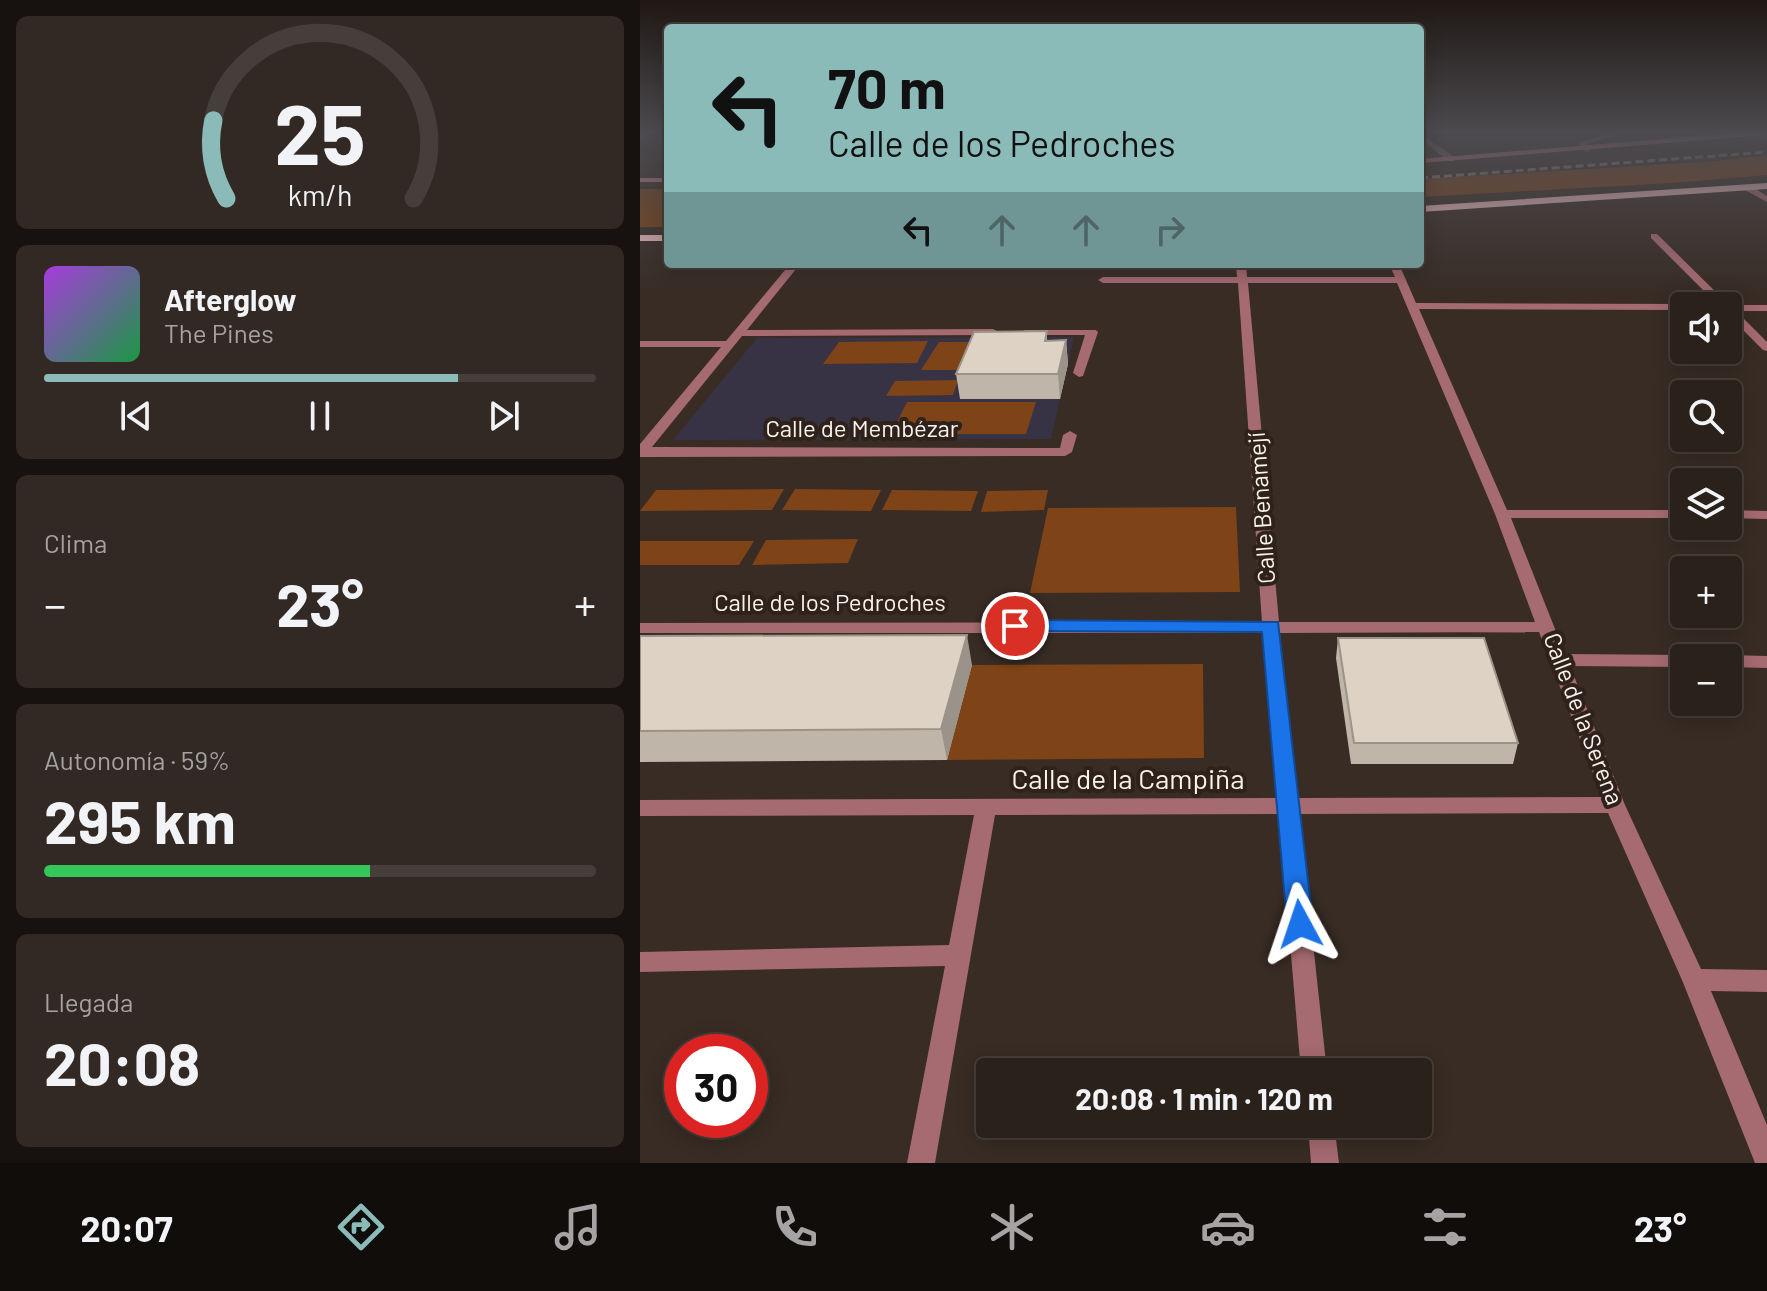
<!DOCTYPE html>
<html lang="es">
<meta charset="utf-8">
<style>
:root{--surface:#2a211b;--page:#322924;--text:#f1f3f6;--muted:#a5a3a3;--line:#463e3a;--accent:#8bbbb9}
body{margin:0;font-family:Barlow,sans-serif;background:var(--page);color:var(--text);height:100vh;display:flex;flex-direction:column;font-size:30px;white-space:nowrap}
*{box-sizing:border-box;margin:0}
p{font-size:26px;color:var(--muted)}
.icon{flex:none;width:44px;height:44px;fill:none;stroke:currentColor;stroke-width:2;stroke-linecap:round;stroke-linejoin:round}
.map{position:relative;flex:1;overflow:hidden}
.sheet{display:flex;flex-direction:column;gap:16px;padding:16px;background:#17120f;width:640px}
.sheet>*{flex:none}
.banner{position:absolute;left:24px;top:24px;width:760px;height:244px;border-radius:8px;box-shadow:0 4px 20px #0003,0 0 0 2px var(--line);background:#8bbbb9;color:#111;overflow:hidden}
.buttons{position:absolute;left:1030px;top:292px;display:grid;gap:16px}
.buttons a{display:grid;place-items:center;width:72px;height:72px;border-radius:8px;background:var(--surface);box-shadow:0 4px 20px #0003,0 0 0 2px var(--line);font-size:40px}
.speed{position:absolute;left:24px;top:1034px;display:flex;gap:16px;font-size:40px;font-weight:700;text-align:center}
.speed>*{display:grid;place-content:center;width:104px;height:104px;border-radius:50%;background:var(--surface);box-shadow:0 4px 20px #0003,0 0 0 2px var(--line);line-height:1}
.speed .limit{border:12px solid #d22;background:#fff;color:#111}
.pin{position:absolute;display:grid;place-items:center;width:68px;height:68px;color:#fff;margin:-34px;border:4px solid #fff;border-radius:50%;box-shadow:0 2px 8px #0007}
.me{position:absolute;width:88px;margin:-44px;rotate:355deg;stroke-linejoin:round;filter:drop-shadow(0 0 6px #0008)}
.turn{display:flex;align-items:center;gap:28px;height:168px;padding:0 32px;font-size:36px}
.turn .icon{width:104px;height:104px;stroke-width:2.5}
.turn b{display:block;font-size:56px;line-height:68px}
.lanes{display:flex;align-items:center;height:76px;padding:0 32px;background:#0003;justify-content:center;gap:40px;direction:ltr}
.lanes .off{opacity:.35}
.big{font-size:60px;font-weight:700;line-height:1.1}
.sheet .widget{flex:1;display:flex;flex-direction:column;justify-content:center;gap:12px;min-width:0;padding:0 28px;border-radius:12px;background:var(--page)}
.sheet .dial{align-items:center;gap:0}
.dial svg{height:208px;overflow:visible;fill:none;stroke:var(--line);stroke-width:7;stroke-linecap:round;text-anchor:middle}
.dial text{fill:var(--text);stroke:none}
.song{display:flex;align-items:center;gap:24px}
.cover{width:96px;height:96px;border-radius:12px;background:linear-gradient(135deg,hsl(280 70% 55%),hsl(140 70% 35%))}
.played{height:8px;border-radius:4px;background:linear-gradient(90deg,var(--accent) 75%,var(--line) 75%)}
.keys{display:flex;justify-content:space-around;direction:ltr}
.heat{display:flex;justify-content:space-between;align-items:center;font-size:44px;direction:ltr}
.charge{height:12px;border-radius:6px;background:linear-gradient(90deg,#34c759 59%,var(--line) 0)}
.trip{position:absolute;left:336px;top:1058px;width:456px;height:80px;border-radius:8px;background:var(--surface);box-shadow:0 4px 20px #0003,0 0 0 2px var(--line);font-weight:700;line-height:80px;text-align:center}
.tabs{display:flex;height:128px;justify-content:space-around;align-items:center;background:#110d0b;color:var(--muted)}
.tabs .icon{width:56px;height:56px}
.tabs .active{color:var(--accent)}
.tabs b{font-size:36px;color:var(--text)}
main{display:flex;flex:1;min-height:0}
.map>svg:first-child{display:block}
.education{fill:#373344}
.green{fill:#7e4317}
.lines{fill:none;stroke-linecap:round;stroke-linejoin:round}
.street{fill:#a66a71;fill-rule:evenodd}
.secondary{fill:#e98a97;fill-rule:evenodd}
.primary{fill:#f0bdc2;fill-rule:evenodd}
.rail{stroke:#968b85;stroke-width:3;stroke-dasharray:8 4;stroke-linecap:butt}
.wall{fill:#bfb5a9}
.shaded-wall{fill:#9b9389}
.building{fill:#ded2c4;stroke:#9b9389;stroke-width:2}
.route{fill:#1a73e8;stroke:#114b97;stroke-width:2}
.labels{text-anchor:middle;stroke-width:8;stroke-linejoin:round;paint-order:stroke}
.street-label{font-size:24px;fill:#fcf3ee;stroke:#2e221a}
.near-street-label{font-size:28px;fill:#fcf3ee;stroke:#2e221a}
</style>
<main>
<section class="sheet">
<div class="widget dial"><svg viewBox="0 0 100 80">
<path d="M14 69A42 42 0 1 1 86 69"/>
<path d="M14 69A42 42 0 0 1 9 39" stroke="#8bbbb9"/>
<text x="50" y="56" font-size="32" font-weight="700">25</text>
<text x="50" y="72" font-size="11">km/h</text>
</svg></div>
<div class="widget">
<div class="song"><i class="cover"></i><div><b>Afterglow</b><p>The Pines</p></div></div>
<div class="played"></div>
<div class="keys"><svg class="icon" aria-label="previous" viewBox="0 0 24 24"><path d="M18 5L8 12l10 7zM5 5v14"/></svg><svg class="icon" aria-label="pause" viewBox="0 0 24 24"><path d="M8 5v14M16 5v14"/></svg><svg class="icon" aria-label="next" viewBox="0 0 24 24"><path d="M6 5l10 7-10 7zM19 5v14"/></svg></div>
</div>
<div class="widget"><p>Clima</p>
<div class="heat"><a>−</a><b class="big">23°</b><a>+</a></div>
</div>
<div class="widget"><p>Autonomía · 59%</p><b class="big">295 km</b><div class="charge"></div></div>
<div class="widget"><p>Llegada</p><b class="big">20:08</b></div>
</section>
<div class="map">
<svg width="1127" height="1163" viewBox="0 0 1127 1163">
<rect width="100%" height="100%" fill="#382c24"/>
<path class="education" d="M 434,337 L 411,439 L 33,440 L 117,338 Z"/>
<path class="green" d="M 1127,155 L 1127,175 L 1032,183 L 780,197 L 780,179 L 1066,162 Z
M 0,189 L 28,189 L 28,227 L 0,227 Z
M 288,341 L 277,363 L 183,364 L 199,342 Z
M 299,342 L 336,342 L 323,370 L 281,370 Z
M 318,380 L 313,395 L 246,396 L 255,381 Z
M 267,402 L 396,402 L 386,434 L 251,434 Z
M 144,489 L 132,510 L 0,511 L 16,490 Z
M 155,489 L 241,490 L 231,511 L 142,510 Z
M 252,490 L 338,491 L 331,511 L 242,510 Z
M 408,490 L 404,510 L 341,512 L 347,491 Z
M 596,507 L 600,592 L 390,593 L 408,508 Z
M 218,539 L 208,563 L 112,565 L 126,540 Z
M 0,541 L 114,541 L 99,565 L 0,565 Z
M 563,664 L 564,758 L 307,760 L 332,665 Z"/>
<g class="lines">
<path class="street" d="M 0,131 L 7,131 L 0,141 Z
M 977,131 L 989,131 L 946,144 L 950,150 L 946,152 L 938,143 Z
M 780,133 L 814,157 L 814,161 L 808,161 L 780,138 Z
M 1105,186 L 1111,186 L 1127,196 L 1127,202 L 1105,190 Z
M 1011,234 L 1017,234 L 1089,305 L 1127,305 L 1127,311 L 1096,311 L 1127,342 L 1127,351 L 1123,350 L 1088,315 L 1088,306 L 1079,306 L 1011,238 Z
M 150,264 L 160,264 L 107,330 L 353,329 L 359,332 L 353,335 L 102,336 L 12,447 L 420,448 L 423,435 L 430,431 L 437,435 L 432,452 L 425,456 L 0,457 L 0,444 L 81,347 L 0,347 L 0,341 L 86,341 Z
M 596,264 L 606,264 L 607,277 L 755,277 L 749,264 L 759,264 L 776,303 L 1044,304 L 1049,306 L 1044,306 L 1044,310 L 779,309 L 867,510 L 1044,510 L 1044,518 L 871,518 L 925,654 L 1044,655 L 1051,658 L 1044,658 L 1044,667 L 930,666 L 985,805 L 1061,969 L 1127,970 L 1127,992 L 1071,991 L 1127,1125 L 1127,1163 L 1115,1163 L 1042,980 L 968,813 L 659,814 L 687,1072 L 661,1072 L 639,814 L 355,815 L 295,1163 L 267,1163 L 305,966 L 0,972 L 0,952 L 309,945 L 334,815 L 0,816 L 0,800 L 637,798 L 623,633 L 0,633 L 0,623 L 622,622 L 598,283 L 463,283 L 458,280 L 463,277 L 597,277 ZM 608,283 L 757,283 L 855,514 L 895,622 L 639,622 ZM 899,632 L 962,797 L 658,798 L 640,633 Z
M 384,330 L 456,330 L 458,332 L 443,376 L 439,377 L 433,373 L 445,335 L 388,335 L 384,334 Z
M 1088,510 L 1127,511 L 1127,519 L 1088,518 Z
M 1088,655 L 1127,656 L 1127,668 L 1088,667 L 1088,658 L 1081,658 Z
M 668,1124 L 694,1124 L 699,1163 L 671,1163 Z"/>
<path class="secondary" d="M 1120,131 L 1127,131 L 1127,135 L 780,163 L 780,159 Z
M 0,178 L 28,178 L 28,182 L 0,182 Z"/>
<path class="primary" d="M 1127,183 L 1127,189 L 780,212 L 780,206 Z
M 0,235 L 28,235 L 28,241 L 0,241 Z"/>
<path class="rail" d="M 780,178 L 1127,152"/>
</g>
<path class="wall" d="M 407,331 L 407,341 L 426,340 L 428,364 L 420,399 L 320,399 L 316,374 Z
M 0,636 L 332,665 L 307,760 L 0,762 Z
M 698,638 L 878,743 L 873,764 L 711,764 L 696,658 Z"/>
<path class="shaded-wall" d="M 426,340 L 428,364 L 420,399 L 418,374 Z
M 327,635 L 332,665 L 307,760 L 301,729 Z"/>
<path class="building" d="M 407,331 L 405,341 L 426,340 L 418,374 L 316,374 L 334,332 Z
M 327,635 L 301,729 L 0,731 L 0,636 Z
M 698,638 L 844,638 L 878,743 L 714,743 Z"/>
<linearGradient id="sky" x2="0" y2="1"><stop stop-color="#1f1814"/><stop offset="0.45" stop-color="#4d4b50"/><stop offset="1" stop-color="#4d4b50" stop-opacity="0"/></linearGradient>
<rect width="1127" height="294" fill="url(#sky)"/>
<path class="route" d="M 375,620 L 638,622 L 673,924 L 670,932 L 660,935 L 651,932 L 647,924 L 622,632 L 369,631 L 366,626 Z"/>
<g class="labels">
<g class="street-label">
<text x="222" y="437">Calle de Membézar</text>
<text transform="translate(622 508) rotate(-94)" y="8">Calle Benamejí</text>
<text x="190" y="611">Calle de los Pedroches</text>
<text transform="translate(943 719) rotate(69)" y="8">Calle de la Serena</text>
</g>
<g class="near-street-label">
<text x="488" y="789">Calle de la Campiña</text>
</g>
</g>
</svg>
<div class="buttons">
<a><svg class="icon" aria-label="sound" viewBox="0 0 24 24"><path d="M4 9h4l5-4v14l-5-4H4zM17 9q2 3 0 6"/></svg></a>
<a><svg class="icon" aria-label="search" viewBox="0 0 24 24"><circle cx="10" cy="10" r="6"/><path d="M15 15l6 6"/></svg></a>
<a><svg class="icon" aria-label="layers" viewBox="0 0 24 24"><path d="M12 4l9 5-9 5-9-5zM3 14l9 5 9-5"/></svg></a>
<a>+</a>
<a>−</a>
</div>
<div class="speed"><div class="limit">30</div></div>
<div class="pin" style="left:375px;top:626px;background:#d93025"><svg class="icon" aria-label="arrive" viewBox="0 0 24 24"><path d="M6 21V4h12l-3 4 3 4H6"/></svg></div>
<svg class="me" style="left:660px;top:924px" viewBox="-20 -20 40 40"><path d="M0-17L14 15 0 8-14 15z" fill="#1a73e8" stroke="#fff" stroke-width="4"/></svg>
<div class="trip">20:08 · 1 min · 120 m</div>
<div class="banner">
<div class="turn"><svg class="icon" aria-label="left" viewBox="0 0 24 24"><path d="M17 20v-9H6M10 6l-5 5 5 5"/></svg><div><b>70 m</b>Calle de los Pedroches</div></div>
<div class="lanes"><svg class="icon" aria-label="left" viewBox="0 0 24 24"><path d="M17 20v-9H6M10 6l-5 5 5 5"/></svg><svg class="icon off" aria-label="ahead" viewBox="0 0 24 24"><path d="M12 20V5M6 11l6-6 6 6"/></svg><svg class="icon off" aria-label="ahead" viewBox="0 0 24 24"><path d="M12 20V5M6 11l6-6 6 6"/></svg><svg class="icon off" aria-label="right" viewBox="0 0 24 24"><path d="M7 20v-9h11M14 6l5 5-5 5"/></svg></div>
</div>
</div>
</main>
<nav class="tabs">
<b>20:07</b>
<svg class="icon active" aria-label="directions" viewBox="0 0 24 24"><path d="M12 3l9 9-9 9-9-9zM9 14v-3h6M13 9l2 2-2 2"/></svg>
<svg class="icon" aria-label="music" viewBox="0 0 24 24"><path d="M9 18V5l10-2v13"/><circle cx="6" cy="18" r="3"/><circle cx="16" cy="16" r="3"/></svg>
<svg class="icon" aria-label="phone" viewBox="0 0 24 24"><path d="M5 4h4l2 5-3 2q2 4 5 5l2-3 5 2v4C11 20 4 13 5 4z"/></svg>
<svg class="icon" aria-label="climate" viewBox="0 0 24 24"><path d="M12 3v18M4 7l16 10M4 17L20 7"/></svg>
<svg class="icon" aria-label="car" viewBox="0 0 24 24"><path d="M5 17H2v-5l4-1 3-4h7l3 4 3 1v5h-3M9 17h6M6 11h13"/><circle cx="7" cy="17" r="2"/><circle cx="17" cy="17" r="2"/></svg>
<svg class="icon" aria-label="filters" viewBox="0 0 24 24"><path d="M4 7h16M4 17h16"/><circle cx="9" cy="7" r="2"/><circle cx="15" cy="17" r="2"/></svg>
<b>23°</b>
</nav>
